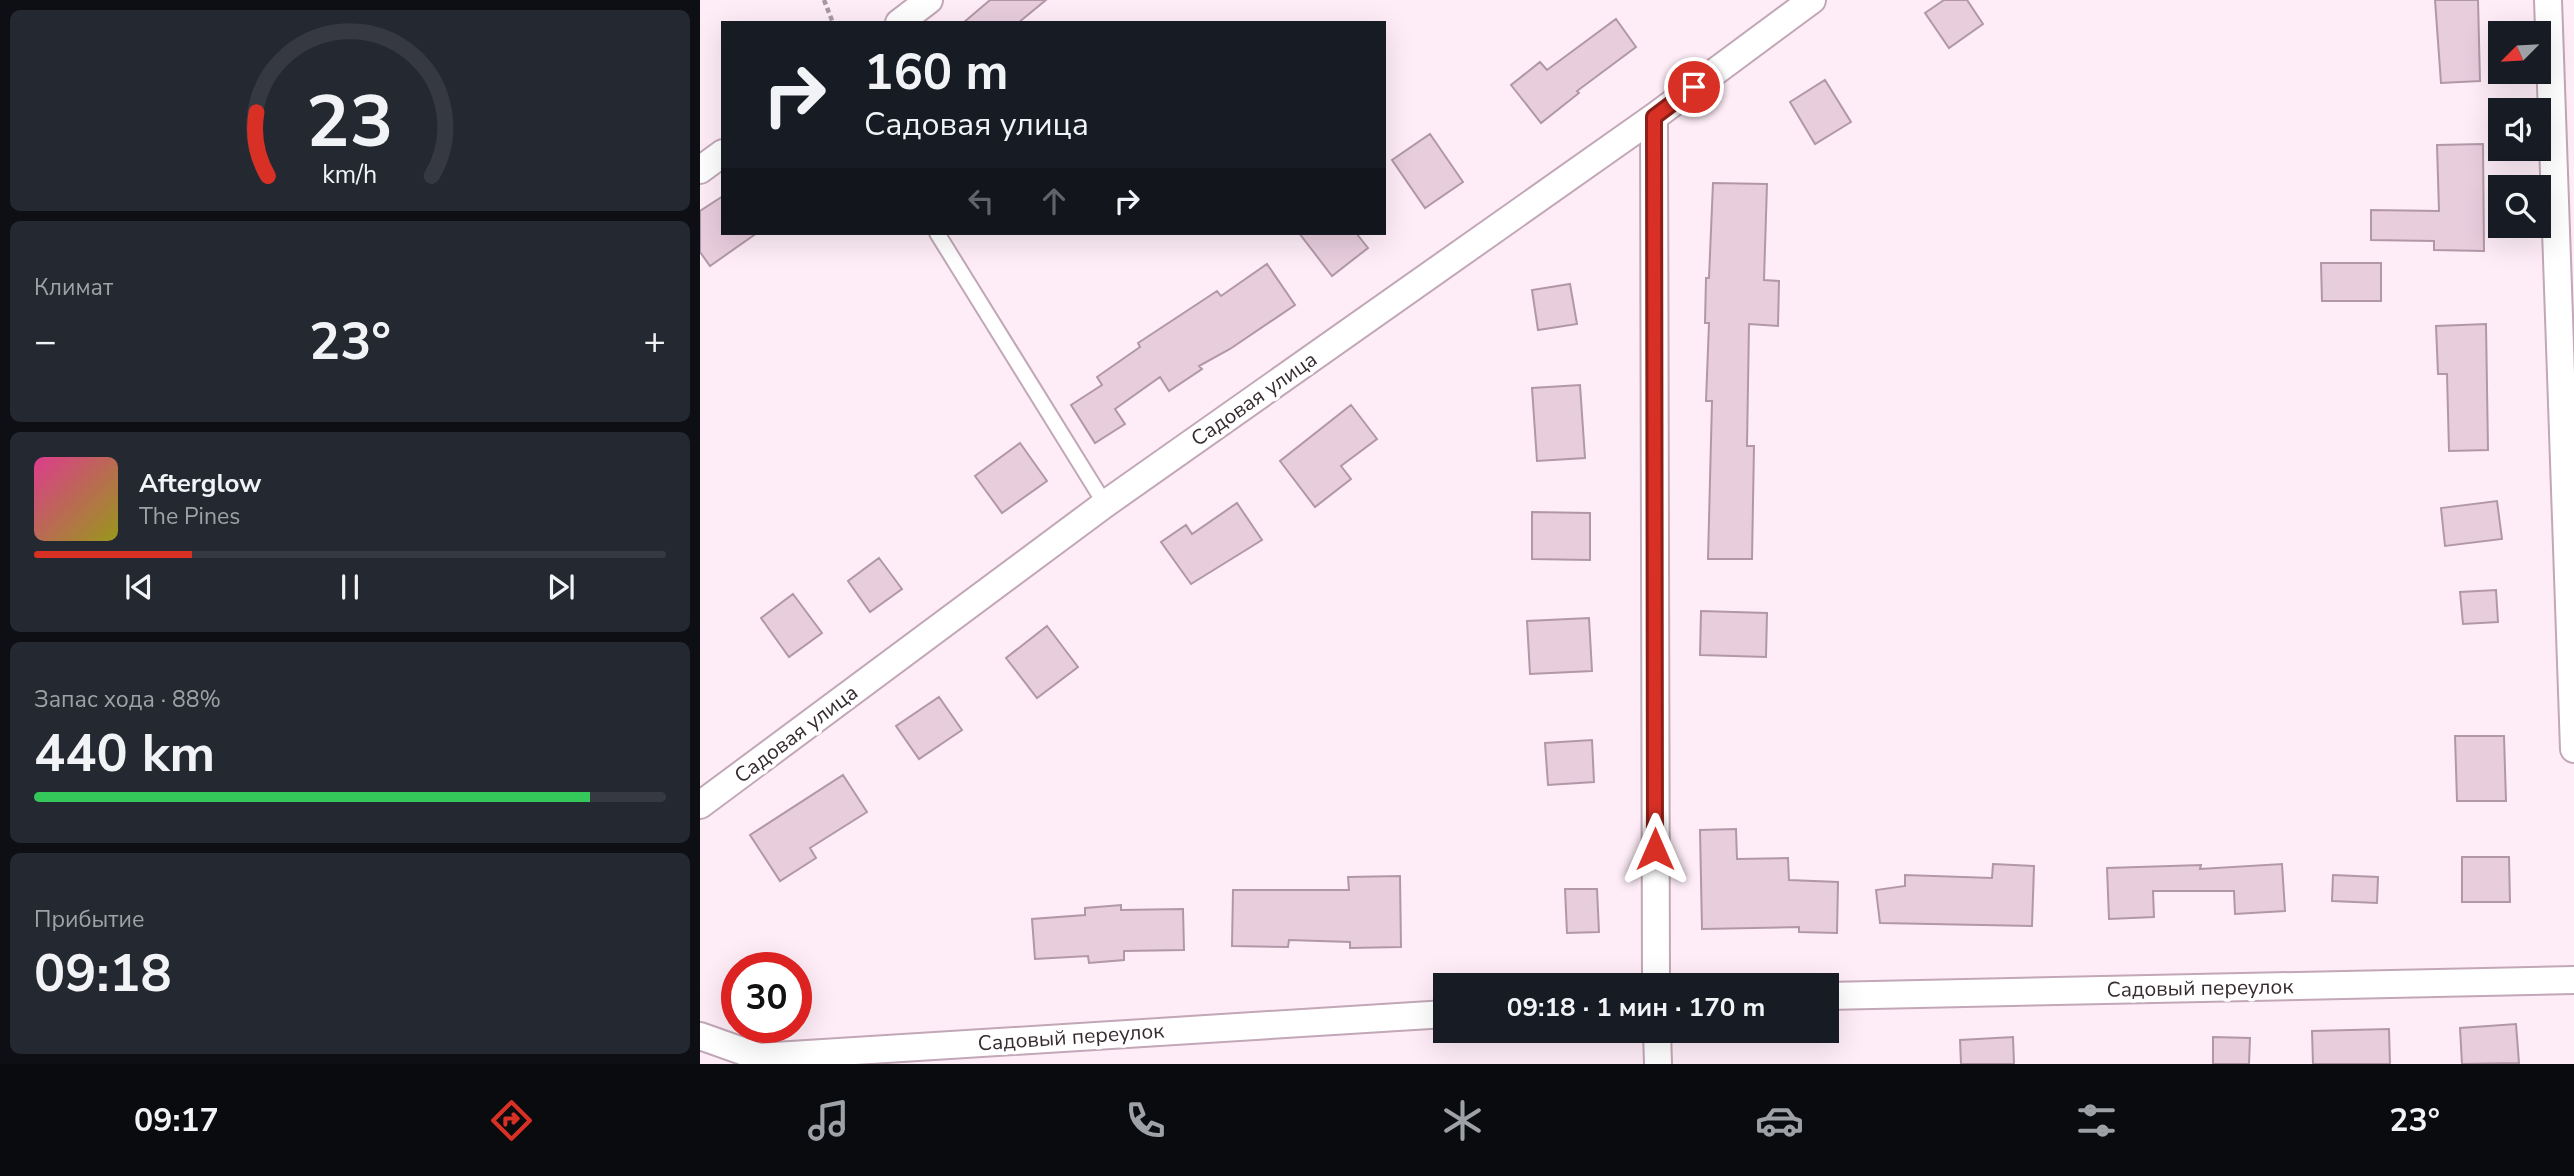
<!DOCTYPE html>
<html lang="ru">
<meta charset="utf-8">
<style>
:root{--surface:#171b24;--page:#242831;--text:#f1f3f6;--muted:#9ea1a6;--line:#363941;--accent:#d93025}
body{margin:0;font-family:"Nunito Sans",sans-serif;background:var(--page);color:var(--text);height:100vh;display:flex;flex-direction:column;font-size:26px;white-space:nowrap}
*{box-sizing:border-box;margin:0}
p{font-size:23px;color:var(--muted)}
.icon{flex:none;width:38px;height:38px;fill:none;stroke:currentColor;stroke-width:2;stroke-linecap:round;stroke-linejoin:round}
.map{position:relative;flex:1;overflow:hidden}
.sheet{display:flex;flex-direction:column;gap:10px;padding:10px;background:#0d0f14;width:700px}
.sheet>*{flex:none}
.top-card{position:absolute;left:21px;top:21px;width:665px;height:214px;border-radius:0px;box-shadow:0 7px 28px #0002;background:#171b24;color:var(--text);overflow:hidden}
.needle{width:46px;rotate:246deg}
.fabs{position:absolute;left:1788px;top:21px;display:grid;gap:14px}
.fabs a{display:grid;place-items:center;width:63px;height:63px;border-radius:0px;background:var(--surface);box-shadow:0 7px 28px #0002;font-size:35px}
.speed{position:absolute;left:21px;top:952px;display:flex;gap:14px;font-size:35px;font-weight:700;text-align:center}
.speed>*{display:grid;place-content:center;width:91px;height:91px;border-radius:50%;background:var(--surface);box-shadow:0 7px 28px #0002;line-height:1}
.speed .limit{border:10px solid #d22;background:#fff;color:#111}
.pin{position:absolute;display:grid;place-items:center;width:60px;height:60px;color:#fff;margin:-30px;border:4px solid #fff;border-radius:50%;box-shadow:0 2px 7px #0007}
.me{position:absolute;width:77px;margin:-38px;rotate:0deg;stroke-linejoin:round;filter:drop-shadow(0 0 5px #0008)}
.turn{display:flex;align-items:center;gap:24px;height:147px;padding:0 28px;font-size:32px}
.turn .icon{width:91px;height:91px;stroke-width:2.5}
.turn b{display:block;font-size:49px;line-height:60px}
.lanes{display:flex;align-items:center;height:66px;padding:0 28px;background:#0003;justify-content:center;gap:35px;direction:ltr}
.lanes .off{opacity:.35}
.big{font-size:52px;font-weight:700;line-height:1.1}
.sheet .widget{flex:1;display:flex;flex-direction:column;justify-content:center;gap:10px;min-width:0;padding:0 24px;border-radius:10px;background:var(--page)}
.sheet .dial{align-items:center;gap:0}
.dial svg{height:182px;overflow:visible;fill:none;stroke:var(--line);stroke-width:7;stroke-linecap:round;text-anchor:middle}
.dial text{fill:var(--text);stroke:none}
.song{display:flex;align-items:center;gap:21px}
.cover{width:84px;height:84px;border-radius:10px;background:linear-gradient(135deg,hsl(330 70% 55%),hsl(60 70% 35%))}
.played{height:7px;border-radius:4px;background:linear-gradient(90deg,var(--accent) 25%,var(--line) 25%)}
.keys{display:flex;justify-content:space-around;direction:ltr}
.heat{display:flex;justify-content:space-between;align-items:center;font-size:38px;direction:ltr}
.charge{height:10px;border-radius:5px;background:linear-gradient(90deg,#34c759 88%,var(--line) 0)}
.trip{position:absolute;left:733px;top:973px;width:406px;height:70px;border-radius:0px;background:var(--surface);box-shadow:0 7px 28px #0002;font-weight:700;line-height:70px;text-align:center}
.tab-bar{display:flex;height:112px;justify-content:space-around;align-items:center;background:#090b0e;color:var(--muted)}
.tab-bar .icon{width:49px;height:49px}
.tab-bar .selected{color:var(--accent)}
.tab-bar b{font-size:32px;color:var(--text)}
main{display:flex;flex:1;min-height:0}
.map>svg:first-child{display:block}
.building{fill:#e8cddd;stroke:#b298a7;stroke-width:2}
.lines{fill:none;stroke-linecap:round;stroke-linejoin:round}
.service-casing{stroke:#c2a7b7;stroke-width:18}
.minor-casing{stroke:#c2a7b7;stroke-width:30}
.path{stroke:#a799a1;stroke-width:4.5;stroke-dasharray:5 3.5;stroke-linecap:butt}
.service{stroke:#fff;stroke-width:14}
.minor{stroke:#fff;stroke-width:26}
.route-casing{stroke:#8d1f18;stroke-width:18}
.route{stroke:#d93025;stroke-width:12}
.labels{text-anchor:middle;stroke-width:7;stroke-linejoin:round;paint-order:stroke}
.street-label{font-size:21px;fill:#352b31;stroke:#fff}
</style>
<main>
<section class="sheet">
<div class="widget dial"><svg viewBox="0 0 100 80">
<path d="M14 69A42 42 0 1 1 86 69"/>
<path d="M14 69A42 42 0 0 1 9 41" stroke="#d93025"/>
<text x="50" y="56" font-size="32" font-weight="700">23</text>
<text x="50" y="72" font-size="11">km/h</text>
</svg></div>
<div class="widget"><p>Климат</p>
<div class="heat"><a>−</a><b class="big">23°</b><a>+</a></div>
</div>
<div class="widget">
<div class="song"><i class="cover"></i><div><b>Afterglow</b><p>The Pines</p></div></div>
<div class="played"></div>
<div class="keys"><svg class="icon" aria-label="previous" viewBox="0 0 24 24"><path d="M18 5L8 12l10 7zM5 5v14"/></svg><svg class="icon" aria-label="pause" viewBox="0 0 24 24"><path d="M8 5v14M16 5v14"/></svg><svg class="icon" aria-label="next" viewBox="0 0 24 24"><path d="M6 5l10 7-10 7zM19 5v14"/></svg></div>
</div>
<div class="widget"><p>Запас хода · 88%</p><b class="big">440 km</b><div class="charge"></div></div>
<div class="widget"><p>Прибытие</p><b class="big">09:18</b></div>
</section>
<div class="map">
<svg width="1874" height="1064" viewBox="0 0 1874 1064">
<rect width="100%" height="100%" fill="#feedf7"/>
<path class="building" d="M 290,0 L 346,0 L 318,23 L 263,23 Z
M 1244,0 L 1267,0 L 1283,24 L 1249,48 L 1225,13 Z
M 1735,0 L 1778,0 L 1780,81 L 1741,83 Z
M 916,19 L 936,47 L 877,91 L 879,93 L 841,123 L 811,85 L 840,62 L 847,70 Z
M 1125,80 L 1151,122 L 1115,144 L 1090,102 Z
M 730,134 L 763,182 L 725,208 L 692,160 Z
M 1783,144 L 1784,251 L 1734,250 L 1734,241 L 1671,240 L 1671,210 L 1739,211 L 1737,145 Z
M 1013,183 L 1067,184 L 1064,280 L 1079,281 L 1078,326 L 1049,324 L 1047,446 L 1054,446 L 1052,559 L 1008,559 L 1012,401 L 1006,401 L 1009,323 L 1005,323 L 1006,278 L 1009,278 Z
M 23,196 L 23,233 L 57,233 L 10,266 L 0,252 L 0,211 Z
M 599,233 L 656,233 L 668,248 L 632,276 Z
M 1621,263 L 1681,263 L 1681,301 L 1622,301 Z
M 567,264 L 595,305 L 530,349 L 499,366 L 502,369 L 469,391 L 460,377 L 415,409 L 425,424 L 395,443 L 371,405 L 402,385 L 397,377 L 440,347 L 438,343 L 517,291 L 521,296 Z
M 870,284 L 877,324 L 838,330 L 832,290 Z
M 1786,324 L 1788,450 L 1749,451 L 1747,374 L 1738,374 L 1736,326 Z
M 880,385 L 885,458 L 837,461 L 832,388 Z
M 651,405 L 677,439 L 641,466 L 651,479 L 615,507 L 580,461 Z
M 320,443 L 347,481 L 302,513 L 275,476 Z
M 1797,501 L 1802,539 L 1745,546 L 1741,508 Z
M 537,503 L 562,540 L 491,584 L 461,542 L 486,525 L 492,534 Z
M 832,512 L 890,513 L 890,560 L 832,559 Z
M 179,558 L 202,589 L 170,612 L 148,581 Z
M 1796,590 L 1798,622 L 1763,624 L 1760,592 Z
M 93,594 L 122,633 L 89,657 L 61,618 Z
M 1001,611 L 1067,613 L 1066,657 L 1000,655 Z
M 889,618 L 892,671 L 830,674 L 827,621 Z
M 347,626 L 378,667 L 337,698 L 306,658 Z
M 239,697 L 262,730 L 219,759 L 196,726 Z
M 1755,736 L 1804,736 L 1806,801 L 1757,801 Z
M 892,740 L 894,782 L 848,785 L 845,743 Z
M 143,775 L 167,812 L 110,848 L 116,858 L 80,881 L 50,835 Z
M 1036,829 L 1037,859 L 1088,858 L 1089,880 L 1138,882 L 1137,933 L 1099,932 L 1099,927 L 1002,929 L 1000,830 Z
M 1762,857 L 1809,857 L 1810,902 L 1762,902 Z
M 1293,864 L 1334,866 L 1332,926 L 1180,923 L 1176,890 L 1205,886 L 1205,875 L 1292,878 Z
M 1582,864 L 1585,911 L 1535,914 L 1534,891 L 1453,891 L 1454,917 L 1409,919 L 1407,868 L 1501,865 L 1500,869 Z
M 1633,875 L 1678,877 L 1677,903 L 1632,901 Z
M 700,876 L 701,947 L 650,948 L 650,942 L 589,940 L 588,947 L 532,946 L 533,890 L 649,890 L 648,877 Z
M 865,889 L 897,889 L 899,932 L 867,933 Z
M 421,905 L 421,910 L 483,909 L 484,950 L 424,951 L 424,960 L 389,963 L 388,956 L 335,959 L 332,919 L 385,915 L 385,908 Z
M 1816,1024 L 1819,1063 L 1762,1064 L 1760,1028 Z
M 1689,1029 L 1690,1064 L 1613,1064 L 1612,1031 Z
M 1313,1037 L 1314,1064 L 1261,1064 L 1260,1040 Z
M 1513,1037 L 1550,1038 L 1549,1064 L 1513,1064 Z"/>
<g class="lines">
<defs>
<path id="service" d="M 237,233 L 405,504"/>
<path id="minor" d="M 1848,0 L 1874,749
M 199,23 L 229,0
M 954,117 L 956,985
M 0,170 L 23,153
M 0,805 L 405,504 L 954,117 L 1112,0
M 1127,996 L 1874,980
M 957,1031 L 958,1064
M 0,1036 L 59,1057 L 746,1014"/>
</defs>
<use href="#service" class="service-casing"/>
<use href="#minor" class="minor-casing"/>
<path class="path" d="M 124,0 L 133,23"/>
<use href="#service" class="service"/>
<use href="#minor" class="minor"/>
</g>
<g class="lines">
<defs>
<path id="route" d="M 955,849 L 954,117 L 994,87"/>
</defs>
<use href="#route" class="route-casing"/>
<use href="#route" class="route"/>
</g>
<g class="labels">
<g class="street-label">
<text transform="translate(554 399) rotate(-35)" y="7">Садовая улица</text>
<text transform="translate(96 734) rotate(-37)" y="7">Садовая улица</text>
<text transform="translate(1500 988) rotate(-1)" y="7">Садовый переулок</text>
<text transform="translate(371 1037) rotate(-4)" y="7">Садовый переулок</text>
</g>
</g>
</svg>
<div class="fabs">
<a><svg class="needle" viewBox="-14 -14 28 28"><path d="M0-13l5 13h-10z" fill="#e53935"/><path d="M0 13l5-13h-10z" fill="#9ea1a6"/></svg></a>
<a><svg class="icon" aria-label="sound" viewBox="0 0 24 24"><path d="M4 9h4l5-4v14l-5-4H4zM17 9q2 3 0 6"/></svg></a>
<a><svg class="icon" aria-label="search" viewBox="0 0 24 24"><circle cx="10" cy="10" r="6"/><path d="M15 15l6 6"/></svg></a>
</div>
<div class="speed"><div class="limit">30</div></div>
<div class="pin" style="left:994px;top:87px;background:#d93025"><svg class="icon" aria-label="arrive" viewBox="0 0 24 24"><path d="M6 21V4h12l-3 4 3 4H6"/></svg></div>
<svg class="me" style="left:955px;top:849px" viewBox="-20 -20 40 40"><path d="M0-17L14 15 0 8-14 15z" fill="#d93025" stroke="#fff" stroke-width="4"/></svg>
<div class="trip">09:18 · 1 мин · 170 m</div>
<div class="top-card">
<div class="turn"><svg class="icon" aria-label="right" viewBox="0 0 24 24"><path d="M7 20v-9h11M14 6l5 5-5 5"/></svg><div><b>160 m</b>Садовая улица</div></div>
<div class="lanes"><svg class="icon off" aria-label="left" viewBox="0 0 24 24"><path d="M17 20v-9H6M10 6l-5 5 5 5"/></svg><svg class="icon off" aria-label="ahead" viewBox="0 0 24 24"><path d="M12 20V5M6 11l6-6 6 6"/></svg><svg class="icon" aria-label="right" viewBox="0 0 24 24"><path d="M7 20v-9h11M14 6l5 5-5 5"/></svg></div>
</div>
</div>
</main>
<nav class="tab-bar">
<b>09:17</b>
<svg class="icon selected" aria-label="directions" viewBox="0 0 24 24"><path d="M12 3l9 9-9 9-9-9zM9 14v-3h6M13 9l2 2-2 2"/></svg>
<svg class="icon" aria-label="music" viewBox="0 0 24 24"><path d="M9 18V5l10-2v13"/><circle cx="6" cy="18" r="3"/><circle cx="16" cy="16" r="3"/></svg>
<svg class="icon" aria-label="phone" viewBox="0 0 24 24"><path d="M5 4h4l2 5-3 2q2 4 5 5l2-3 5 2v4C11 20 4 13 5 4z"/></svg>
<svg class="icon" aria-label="climate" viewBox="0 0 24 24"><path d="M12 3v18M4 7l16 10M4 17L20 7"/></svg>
<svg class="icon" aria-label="car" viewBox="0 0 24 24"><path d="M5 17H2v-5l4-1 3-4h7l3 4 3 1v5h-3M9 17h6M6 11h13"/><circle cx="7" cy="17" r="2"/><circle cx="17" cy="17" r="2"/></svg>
<svg class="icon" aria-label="filters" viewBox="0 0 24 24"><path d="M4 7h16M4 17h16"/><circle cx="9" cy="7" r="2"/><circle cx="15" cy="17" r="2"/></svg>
<b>23°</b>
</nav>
